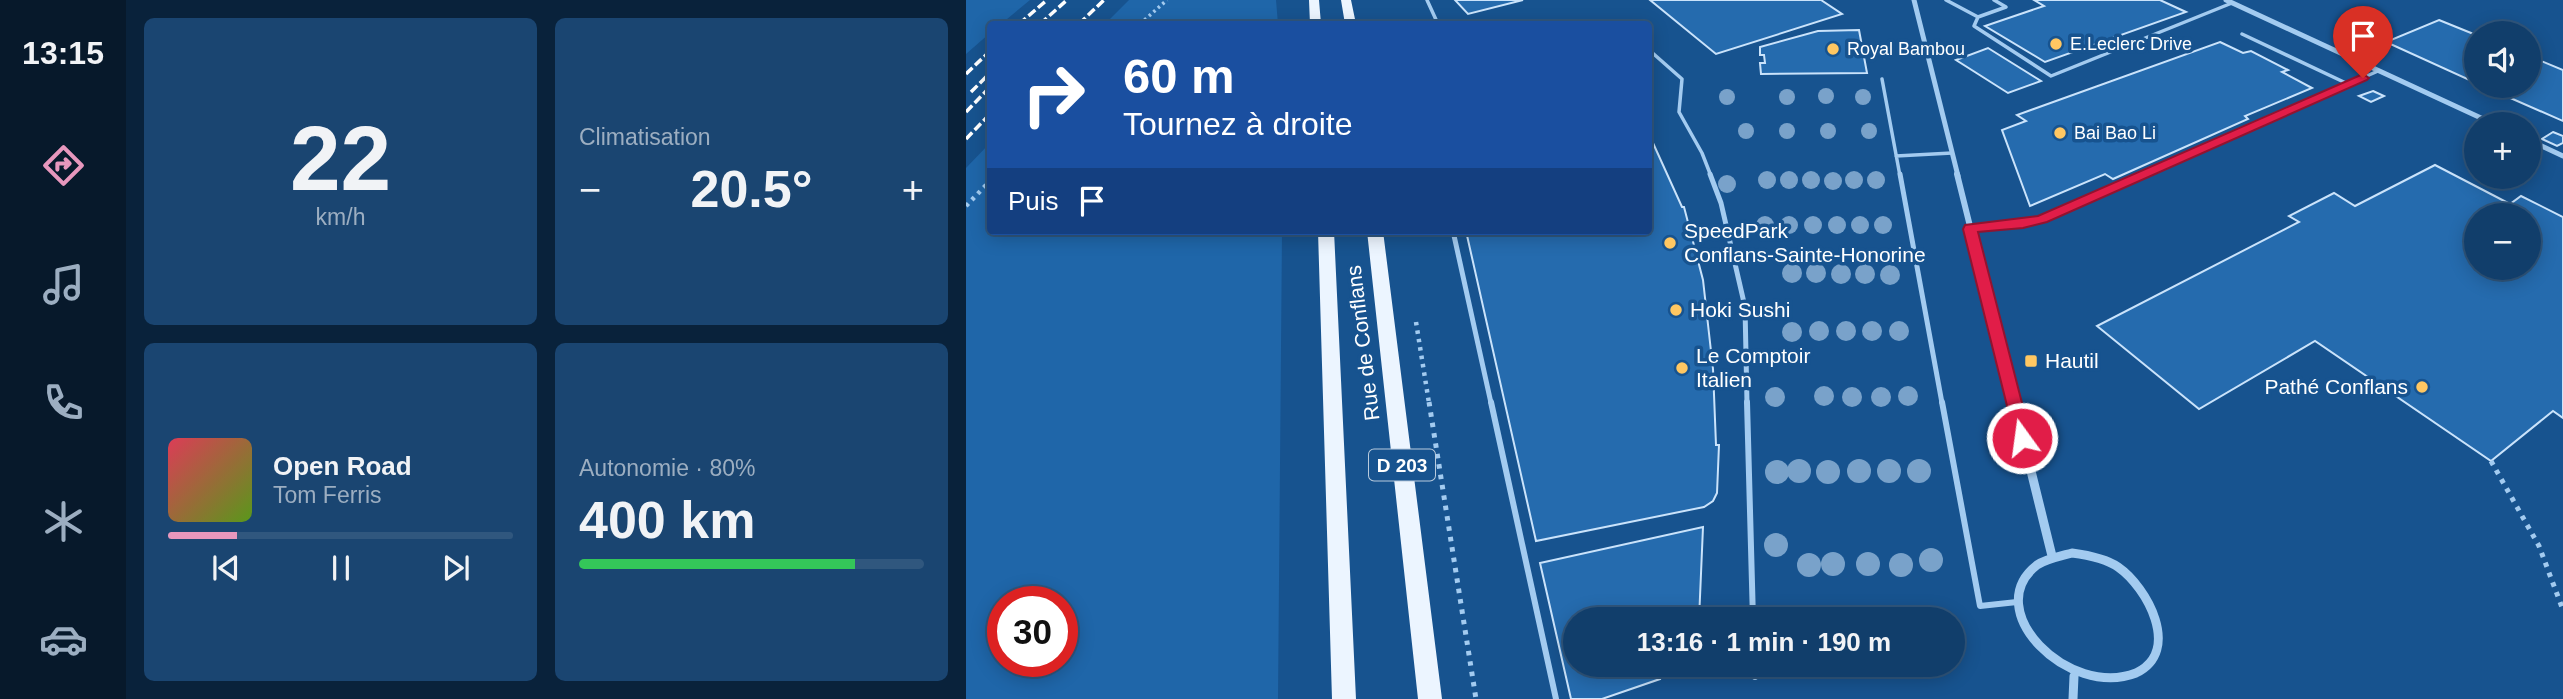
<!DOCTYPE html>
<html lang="fr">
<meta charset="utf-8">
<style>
:root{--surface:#113e6b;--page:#1a4571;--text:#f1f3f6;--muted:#9caec1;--line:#30577e;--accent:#e797bd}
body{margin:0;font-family:Arial,sans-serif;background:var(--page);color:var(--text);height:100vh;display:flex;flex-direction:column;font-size:26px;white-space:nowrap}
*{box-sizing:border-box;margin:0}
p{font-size:23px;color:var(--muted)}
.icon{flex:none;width:38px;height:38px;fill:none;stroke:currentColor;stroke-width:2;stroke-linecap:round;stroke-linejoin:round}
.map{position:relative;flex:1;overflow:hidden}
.sheet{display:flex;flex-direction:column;gap:18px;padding:18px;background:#09223b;width:840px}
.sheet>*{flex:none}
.banner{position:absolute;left:21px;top:21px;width:665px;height:214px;border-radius:7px;box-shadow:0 4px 18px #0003,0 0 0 2px var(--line);background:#1a4fa0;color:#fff;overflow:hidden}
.fabs{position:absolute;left:1498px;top:21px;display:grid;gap:14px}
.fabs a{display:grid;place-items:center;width:77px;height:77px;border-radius:50%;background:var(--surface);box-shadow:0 4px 18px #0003,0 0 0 2px var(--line);font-size:35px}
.speed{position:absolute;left:21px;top:586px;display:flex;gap:14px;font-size:35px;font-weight:700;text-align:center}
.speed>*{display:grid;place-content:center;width:91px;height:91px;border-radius:50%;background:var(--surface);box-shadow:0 4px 18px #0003,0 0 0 2px var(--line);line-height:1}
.speed .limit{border:10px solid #d22;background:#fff;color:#111}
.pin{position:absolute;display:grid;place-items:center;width:60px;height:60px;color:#fff;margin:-72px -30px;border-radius:50% 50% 50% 0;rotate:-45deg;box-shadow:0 0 7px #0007}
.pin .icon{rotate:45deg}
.me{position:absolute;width:77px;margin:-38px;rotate:346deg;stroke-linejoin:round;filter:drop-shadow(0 0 5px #0008)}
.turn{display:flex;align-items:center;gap:24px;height:147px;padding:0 21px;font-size:32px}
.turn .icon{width:91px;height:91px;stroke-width:2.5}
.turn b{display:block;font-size:49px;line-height:60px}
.then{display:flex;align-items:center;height:66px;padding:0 21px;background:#0003;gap:14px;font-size:26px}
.big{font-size:52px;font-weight:700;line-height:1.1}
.sheet .widget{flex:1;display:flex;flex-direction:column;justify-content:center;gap:10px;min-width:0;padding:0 24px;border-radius:10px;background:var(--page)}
.sheet .dial{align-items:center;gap:0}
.dial b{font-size:91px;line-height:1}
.song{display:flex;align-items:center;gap:21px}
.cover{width:84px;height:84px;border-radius:10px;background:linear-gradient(135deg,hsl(350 70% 55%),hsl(90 70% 35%))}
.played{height:7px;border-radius:4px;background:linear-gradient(90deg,var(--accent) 20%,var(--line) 20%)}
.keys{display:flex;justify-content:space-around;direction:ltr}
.heat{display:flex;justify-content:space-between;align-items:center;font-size:38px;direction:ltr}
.charge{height:10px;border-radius:5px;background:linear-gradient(90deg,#34c759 80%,var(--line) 0)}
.sheet .tiles{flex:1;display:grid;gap:18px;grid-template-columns:repeat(2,1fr)}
.trip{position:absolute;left:597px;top:607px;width:402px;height:70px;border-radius:35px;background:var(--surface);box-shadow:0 4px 18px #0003,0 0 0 2px var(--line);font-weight:700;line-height:70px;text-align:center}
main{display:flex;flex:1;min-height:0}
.dock{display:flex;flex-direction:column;width:126px;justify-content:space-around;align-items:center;background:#07192b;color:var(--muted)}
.dock .icon{width:49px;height:49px}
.dock .selected{color:var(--accent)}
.dock b{font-size:32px;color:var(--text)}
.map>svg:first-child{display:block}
.green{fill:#1f66a9;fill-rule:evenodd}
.building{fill:#256bae;stroke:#cae3fb;stroke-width:2;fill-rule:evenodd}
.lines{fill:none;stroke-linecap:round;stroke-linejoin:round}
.path-far2{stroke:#a3cbf0;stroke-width:3.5;stroke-dasharray:2.5 3.5;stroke-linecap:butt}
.path-far1{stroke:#a3cbf0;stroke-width:4.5;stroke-dasharray:3.5 5;stroke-linecap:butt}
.path{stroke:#a3cbf0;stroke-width:5;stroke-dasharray:4.5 6;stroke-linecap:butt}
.lane-far2{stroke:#a3cbf0;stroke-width:3.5}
.lane-far1{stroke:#a3cbf0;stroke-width:5}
.lane{stroke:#a3cbf0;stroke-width:6}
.street-far2{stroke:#a3cbf0;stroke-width:5}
.street-far1{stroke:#a3cbf0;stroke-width:6}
.street{stroke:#a3cbf0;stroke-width:9}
.primary{fill:#ecf5ff;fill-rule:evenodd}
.rail{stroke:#fff;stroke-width:3.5;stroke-dasharray:9 3.5;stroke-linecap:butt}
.tree{fill:#79a2ca}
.route{fill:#e11d48;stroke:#92132f;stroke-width:2}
.poi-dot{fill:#ffc762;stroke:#17538f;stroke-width:2.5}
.labels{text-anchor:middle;stroke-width:7;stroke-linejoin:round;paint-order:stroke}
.far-poi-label{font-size:18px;fill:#fff;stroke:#17538f;text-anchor:start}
.shield{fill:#17538f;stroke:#b9cbdd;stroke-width:2}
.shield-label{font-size:19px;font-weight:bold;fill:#fff}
.poi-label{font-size:21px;fill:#fff;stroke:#17538f;text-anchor:start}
.street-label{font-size:21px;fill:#fff;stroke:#17538f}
</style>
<main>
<nav class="dock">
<b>13:15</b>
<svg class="icon selected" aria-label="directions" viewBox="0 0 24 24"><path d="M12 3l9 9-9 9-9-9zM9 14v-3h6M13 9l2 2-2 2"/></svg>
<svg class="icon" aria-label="music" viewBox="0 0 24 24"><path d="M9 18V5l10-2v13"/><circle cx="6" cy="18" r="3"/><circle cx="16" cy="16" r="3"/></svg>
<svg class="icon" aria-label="phone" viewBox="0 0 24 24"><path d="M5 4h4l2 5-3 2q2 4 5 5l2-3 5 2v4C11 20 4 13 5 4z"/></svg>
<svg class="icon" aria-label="climate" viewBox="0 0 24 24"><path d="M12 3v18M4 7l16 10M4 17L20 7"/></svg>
<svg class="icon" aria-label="car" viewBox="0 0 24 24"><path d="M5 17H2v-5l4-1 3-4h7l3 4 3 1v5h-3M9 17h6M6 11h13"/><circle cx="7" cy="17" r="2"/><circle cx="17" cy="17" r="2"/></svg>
</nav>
<section class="sheet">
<div class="tiles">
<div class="widget dial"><b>22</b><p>km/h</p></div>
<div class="widget"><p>Climatisation</p>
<div class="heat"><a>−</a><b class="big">20.5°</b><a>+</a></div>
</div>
<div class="widget">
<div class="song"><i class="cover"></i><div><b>Open Road</b><p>Tom Ferris</p></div></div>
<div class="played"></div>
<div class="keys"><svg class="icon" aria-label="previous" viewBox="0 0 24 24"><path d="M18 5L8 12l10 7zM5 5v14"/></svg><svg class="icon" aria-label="pause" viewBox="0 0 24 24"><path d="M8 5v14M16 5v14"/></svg><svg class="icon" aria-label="next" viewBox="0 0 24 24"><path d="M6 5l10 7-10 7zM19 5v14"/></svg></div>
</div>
<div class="widget"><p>Autonomie · 80%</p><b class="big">400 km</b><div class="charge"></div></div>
</div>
</section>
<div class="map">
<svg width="1597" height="699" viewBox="0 0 1597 699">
<rect width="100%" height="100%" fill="#17538f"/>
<path class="green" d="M 0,0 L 64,0 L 35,24 L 24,24 L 24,33 L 0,54 Z
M 163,0 L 310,0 L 312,24 L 139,24 Z
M 24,143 L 24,231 L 316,231 L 312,699 L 0,699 L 0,168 ZM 37,602 L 96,602 L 96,662 L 37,662 Z"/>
<path class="building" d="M 489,0 L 557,0 L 502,14 Z
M 684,0 L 855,0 L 876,14 L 750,54 Z
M 1068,0 L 1194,0 L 1220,12 L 1079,62 L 1019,26 L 1078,6 Z
M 1473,20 L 1510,35 L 1510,83 L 1420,42 Z
M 893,30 L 901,73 L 795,74 L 794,63 L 799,63 L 798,55 L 794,55 L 794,47 L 852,31 Z
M 1254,42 L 1277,53 L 1285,51 L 1322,70 L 1316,72 L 1346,88 L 1279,116 L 1282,119 L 1147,179 L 1139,174 L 1064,206 L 1036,130 L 1060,121 L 1051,115 Z
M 1022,48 L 1075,81 L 1042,93 L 990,60 Z
M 1563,56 L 1597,70 L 1597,121 L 1517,86 L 1563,86 Z
M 1407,91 L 1418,96 L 1405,102 L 1393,96 Z
M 682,132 L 716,207 L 718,207 L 737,280 L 747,369 L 750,445 L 753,445 L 751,493 L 747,501 L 738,507 L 570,541 L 500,231 L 682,231 Z
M 1587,132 L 1597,136 L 1597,143 L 1591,146 L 1576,139 Z
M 1469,165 L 1544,204 L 1555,196 L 1597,217 L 1597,418 L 1587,411 L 1525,461 L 1349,341 L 1233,409 L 1131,326 L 1333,222 L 1323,216 L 1368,193 L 1389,206 ZM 1510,215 L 1563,215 L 1563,268 L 1510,268 Z
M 737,527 L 733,620 L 609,620 L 609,665 L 690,665 L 694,679 L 636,699 L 605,699 L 574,563 Z"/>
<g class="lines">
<path class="path-far2" d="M 174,24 L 201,0"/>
<path class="path-far1" d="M 0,206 L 24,181
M 450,322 L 463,403"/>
<path class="path" d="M 463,402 L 510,699
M 1525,461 L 1573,546 L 1597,610"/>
<path class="lane-far2" d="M 461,0 L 472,24
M 980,0 L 1012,17 L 1040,7 L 1028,0
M 1012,17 L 1008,26 L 1085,76 L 1266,3
M 1276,34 L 1382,84
M 682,49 L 716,79 L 713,112 L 736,153 L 745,176
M 916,79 L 934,176
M 930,156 L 986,153
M 1174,176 L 1412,71"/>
<path class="lane-far1" d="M 744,174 L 755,203 L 779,307 L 781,403
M 934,174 L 976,403
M 1004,229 L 1057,224 L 1076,219 L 1178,174
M 487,231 L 525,403"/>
<path class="lane" d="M 525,402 L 590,699
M 781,402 L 787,620
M 976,402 L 1014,606 L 1051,602
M 789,665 L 789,677"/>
<path class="street-far2" d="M 948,0 L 992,176
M 1260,0 L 1528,124
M 1563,140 L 1597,156"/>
<path class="street-far1" d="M 991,174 L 1048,403"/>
<path class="street" d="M 1048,402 L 1086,556
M 1106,553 C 1121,555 1139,558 1152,567 C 1181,587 1216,651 1170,673 C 1103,699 1013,610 1071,565 C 1080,559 1095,556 1106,553 Z
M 1107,699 L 1108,676"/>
<path class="primary" d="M 343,0 L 353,0 L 355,24 L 344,24 Z
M 375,0 L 385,0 L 390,24 L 379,24 Z
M 352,231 L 368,231 L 390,699 L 366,699 Z
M 401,231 L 417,231 L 476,699 L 452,699 Z"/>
<path class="rail" d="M 53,24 L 81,0
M 74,24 L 101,0
M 113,24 L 138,0
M 0,74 L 24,51
M 5,92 L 24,73
M 0,112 L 24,87
M 0,139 L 24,114"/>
</g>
<g class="tree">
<circle cx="860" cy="96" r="8"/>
<circle cx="761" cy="97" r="8"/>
<circle cx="821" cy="97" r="8"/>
<circle cx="897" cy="97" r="8"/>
<circle cx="780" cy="131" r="8"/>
<circle cx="821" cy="131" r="8"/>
<circle cx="862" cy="131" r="8"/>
<circle cx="903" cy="131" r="8"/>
<circle cx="801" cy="180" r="9"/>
<circle cx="823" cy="180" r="9"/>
<circle cx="845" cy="180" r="9"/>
<circle cx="888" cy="180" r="9"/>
<circle cx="910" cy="180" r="9"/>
<circle cx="867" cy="181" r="9"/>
<circle cx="761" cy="184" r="9"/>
<circle cx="799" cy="225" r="9"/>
<circle cx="823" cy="225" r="9"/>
<circle cx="847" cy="225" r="9"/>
<circle cx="871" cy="225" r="9"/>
<circle cx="894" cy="225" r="9"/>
<circle cx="917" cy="225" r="9"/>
<circle cx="826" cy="273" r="10"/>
<circle cx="850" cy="273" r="10"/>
<circle cx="875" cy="274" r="10"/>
<circle cx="899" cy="274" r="10"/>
<circle cx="924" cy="275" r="10"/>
<circle cx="853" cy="331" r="10"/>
<circle cx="880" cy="331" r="10"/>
<circle cx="906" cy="331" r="10"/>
<circle cx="933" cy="331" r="10"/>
<circle cx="826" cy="332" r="10"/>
<circle cx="858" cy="396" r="10"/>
<circle cx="942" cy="396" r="10"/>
<circle cx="809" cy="397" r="10"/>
<circle cx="886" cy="397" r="10"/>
<circle cx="915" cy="397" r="10"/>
<circle cx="833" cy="471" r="12"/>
<circle cx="893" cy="471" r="12"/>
<circle cx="923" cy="471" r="12"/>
<circle cx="953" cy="471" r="12"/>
<circle cx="811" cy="472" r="12"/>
<circle cx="862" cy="472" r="12"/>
<circle cx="810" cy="545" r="12"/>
<circle cx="965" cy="560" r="12"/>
<circle cx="867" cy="564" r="12"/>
<circle cx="902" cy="564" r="12"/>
<circle cx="843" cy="565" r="12"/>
<circle cx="935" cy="565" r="12"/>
</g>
<path class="route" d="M 1397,74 L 1403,78 L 1401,80 L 1081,222 L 1057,228 L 1012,232 L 1065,438 L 1063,442 L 1050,442 L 997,229 L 999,225 L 1072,216 Z"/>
<g class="poi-dot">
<circle cx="1090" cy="44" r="7"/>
<circle cx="867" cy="49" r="7"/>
<circle cx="1094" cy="133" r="7"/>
<circle cx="704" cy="243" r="7"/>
<circle cx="710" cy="310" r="7"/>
<rect x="1058" y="354" width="14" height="14" rx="3.5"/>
<circle cx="716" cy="368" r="7"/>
<circle cx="1456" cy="387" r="7"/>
</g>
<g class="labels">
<g class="far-poi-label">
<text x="1104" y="50">E.Leclerc Drive</text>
<text x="881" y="55">Royal Bambou</text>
<text x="1108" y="139">Bai Bao Li</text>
</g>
<rect class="shield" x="403" y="449.5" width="66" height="31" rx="5"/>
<g class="shield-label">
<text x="436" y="472">D 203</text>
</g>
<g class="poi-label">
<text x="718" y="238">SpeedPark<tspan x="718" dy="24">Conflans-Sainte-Honorine</tspan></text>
<text x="724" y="317">Hoki Sushi</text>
<text x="730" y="363">Le Comptoir<tspan x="730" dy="24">Italien</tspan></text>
<text x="1079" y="368">Hautil</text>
<text x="1442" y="394" text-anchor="end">Pathé Conflans</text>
</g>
<g class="street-label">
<text transform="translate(397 343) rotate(-97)" y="7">Rue de Conflans</text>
</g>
</g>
</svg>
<div class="fabs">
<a><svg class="icon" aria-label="sound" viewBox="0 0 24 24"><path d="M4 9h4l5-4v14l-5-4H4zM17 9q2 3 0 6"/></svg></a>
<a>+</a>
<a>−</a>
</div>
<div class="speed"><div class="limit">30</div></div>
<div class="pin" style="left:1397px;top:78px;background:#d93025"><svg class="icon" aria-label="arrive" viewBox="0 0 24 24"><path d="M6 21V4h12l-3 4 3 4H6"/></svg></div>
<svg class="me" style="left:1056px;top:438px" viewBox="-20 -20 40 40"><circle r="17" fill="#e11d48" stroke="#fff" stroke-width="3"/><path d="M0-11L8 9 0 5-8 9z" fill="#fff"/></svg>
<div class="trip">13:16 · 1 min · 190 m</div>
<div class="banner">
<div class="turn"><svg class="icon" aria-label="right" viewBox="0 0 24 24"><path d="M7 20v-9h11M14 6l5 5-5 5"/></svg><div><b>60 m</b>Tournez à droite</div></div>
<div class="then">Puis<svg class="icon" aria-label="arrive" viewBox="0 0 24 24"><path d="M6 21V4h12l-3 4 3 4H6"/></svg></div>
</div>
</div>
</main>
